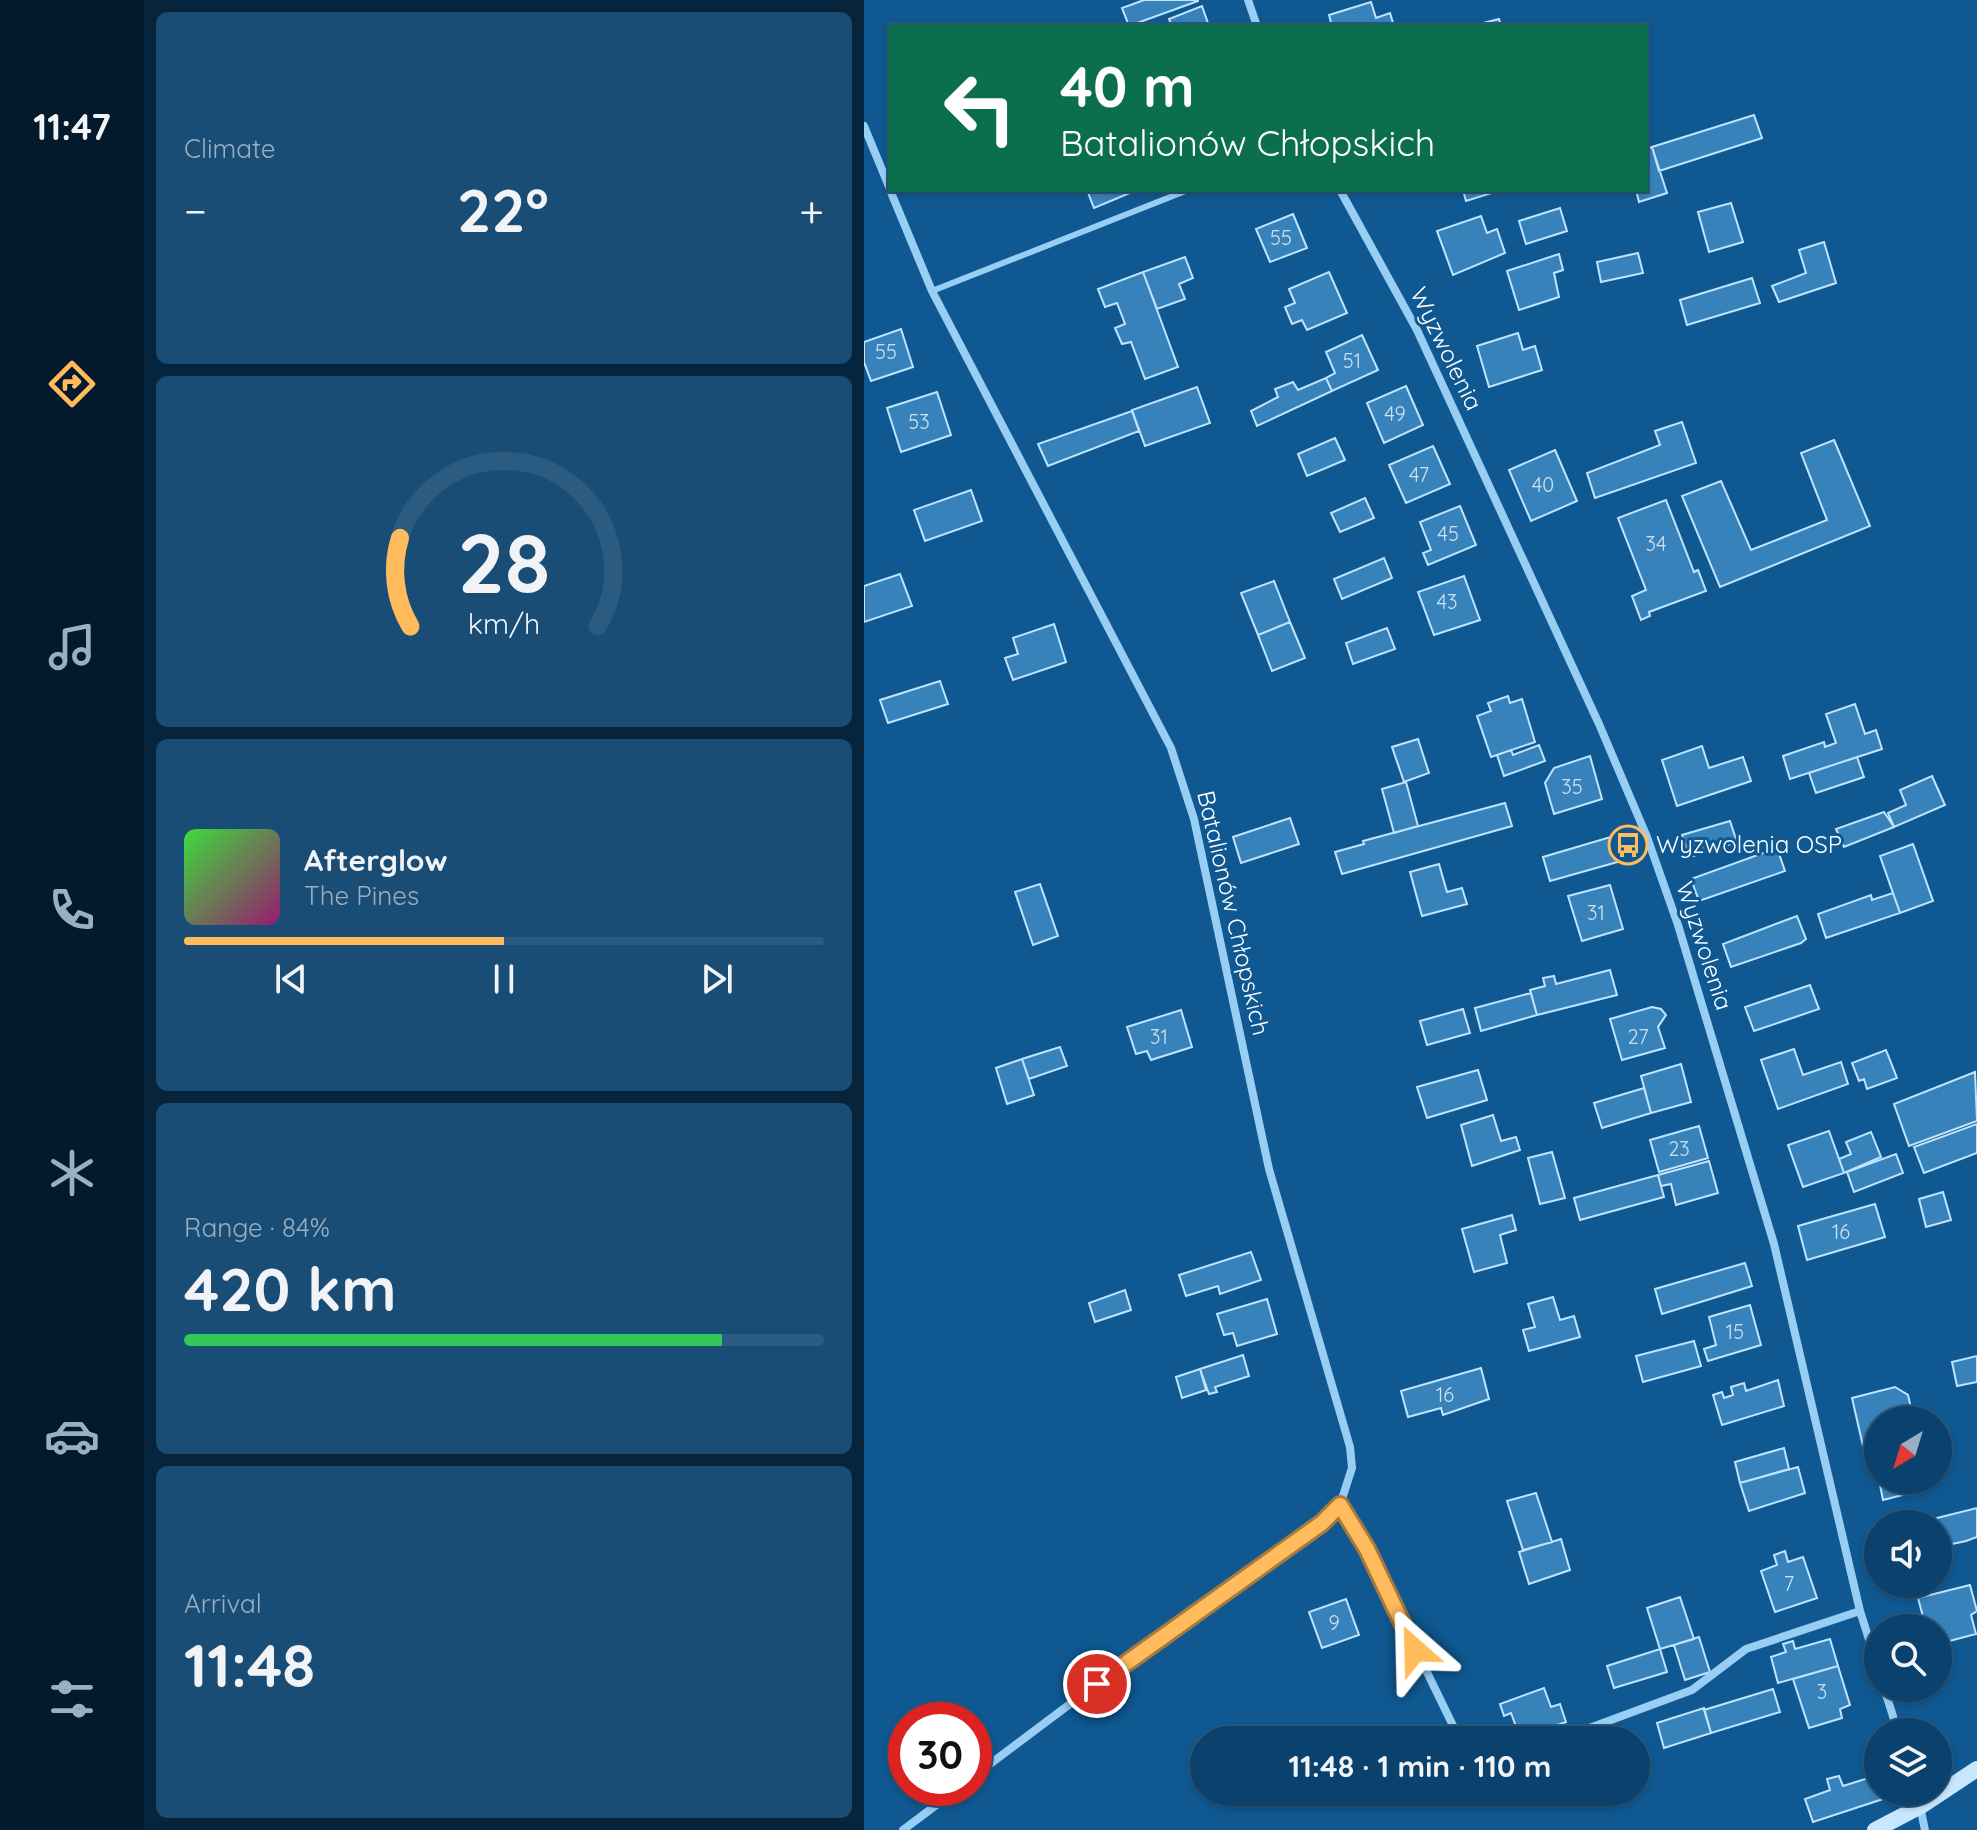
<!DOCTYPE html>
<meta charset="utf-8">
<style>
:root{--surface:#0b426d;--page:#194d75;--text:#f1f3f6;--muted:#9ab0c2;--line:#2b5b80;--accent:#ffbb5c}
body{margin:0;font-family:Quicksand,sans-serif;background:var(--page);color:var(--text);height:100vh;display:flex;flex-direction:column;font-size:30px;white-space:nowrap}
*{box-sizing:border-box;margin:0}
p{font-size:26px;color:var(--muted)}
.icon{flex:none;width:44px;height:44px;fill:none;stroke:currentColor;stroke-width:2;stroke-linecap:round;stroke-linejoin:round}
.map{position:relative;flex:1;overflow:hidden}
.details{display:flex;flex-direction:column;gap:12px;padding:12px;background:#06243c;width:720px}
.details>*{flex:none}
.banner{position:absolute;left:24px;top:24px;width:760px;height:168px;border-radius:0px;box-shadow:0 2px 6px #0004,0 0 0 2px var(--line);background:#0b6e4f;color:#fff;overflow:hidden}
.needle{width:52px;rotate:218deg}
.buttons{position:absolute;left:1000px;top:1406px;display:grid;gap:16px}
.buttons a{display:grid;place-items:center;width:88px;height:88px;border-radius:50%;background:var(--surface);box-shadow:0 2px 6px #0004,0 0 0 2px var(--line);font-size:40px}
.speed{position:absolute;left:24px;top:1702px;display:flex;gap:16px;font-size:40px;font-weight:700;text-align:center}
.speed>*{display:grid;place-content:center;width:104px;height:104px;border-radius:50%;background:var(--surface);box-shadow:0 2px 6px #0004,0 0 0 2px var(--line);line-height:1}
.speed .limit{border:12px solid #d22;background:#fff;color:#111}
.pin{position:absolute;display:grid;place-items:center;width:68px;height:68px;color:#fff;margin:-34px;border:4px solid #fff;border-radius:50%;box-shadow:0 2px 8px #0007}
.me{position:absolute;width:88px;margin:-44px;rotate:335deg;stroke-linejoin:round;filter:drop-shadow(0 0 6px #0008)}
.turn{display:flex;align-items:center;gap:28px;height:168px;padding:0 40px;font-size:36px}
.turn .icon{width:104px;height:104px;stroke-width:2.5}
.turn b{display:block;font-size:56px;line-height:68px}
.big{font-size:60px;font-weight:700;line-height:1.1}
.details .card{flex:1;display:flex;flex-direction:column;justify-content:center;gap:12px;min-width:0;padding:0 28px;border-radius:12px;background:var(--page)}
.details .dial{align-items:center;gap:0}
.dial svg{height:208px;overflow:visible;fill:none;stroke:var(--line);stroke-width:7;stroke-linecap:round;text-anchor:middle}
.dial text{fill:var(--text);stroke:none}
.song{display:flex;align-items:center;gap:24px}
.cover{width:96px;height:96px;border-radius:12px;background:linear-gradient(135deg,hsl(120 70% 55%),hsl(320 70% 35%))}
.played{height:8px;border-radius:4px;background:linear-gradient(90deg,var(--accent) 50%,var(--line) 50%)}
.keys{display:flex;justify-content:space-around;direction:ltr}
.heat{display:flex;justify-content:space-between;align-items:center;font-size:44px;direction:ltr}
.charge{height:12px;border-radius:6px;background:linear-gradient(90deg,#34c759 84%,var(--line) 0)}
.trip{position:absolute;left:326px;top:1726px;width:460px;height:80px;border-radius:40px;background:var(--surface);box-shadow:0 2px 6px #0004,0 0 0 2px var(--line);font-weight:700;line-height:80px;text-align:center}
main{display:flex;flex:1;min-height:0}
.tab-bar{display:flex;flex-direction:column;width:144px;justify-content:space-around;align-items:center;background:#041a2c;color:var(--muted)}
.tab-bar .icon{width:56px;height:56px}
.tab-bar .on{color:var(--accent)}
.tab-bar b{font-size:36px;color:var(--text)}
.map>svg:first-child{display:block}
.building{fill:#3782ba;stroke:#c1e4fe;stroke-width:2}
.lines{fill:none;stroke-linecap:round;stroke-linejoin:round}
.service{stroke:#99cef4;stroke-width:6}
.minor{stroke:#99cef4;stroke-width:8}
.secondary{stroke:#c8e6fd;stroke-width:16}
.route-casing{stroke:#a67a3c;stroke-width:20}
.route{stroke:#ffbb5c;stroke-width:14}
.labels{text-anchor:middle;stroke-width:6;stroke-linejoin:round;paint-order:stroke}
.number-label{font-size:20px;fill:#cde0ee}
.street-label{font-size:24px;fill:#fff;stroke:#0f5891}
.poi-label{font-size:24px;fill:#fff;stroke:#0f5891;text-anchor:start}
</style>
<main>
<nav class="tab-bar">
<b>11:47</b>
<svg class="icon on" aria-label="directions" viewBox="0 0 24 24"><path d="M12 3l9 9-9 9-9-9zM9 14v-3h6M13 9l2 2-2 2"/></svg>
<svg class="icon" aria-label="music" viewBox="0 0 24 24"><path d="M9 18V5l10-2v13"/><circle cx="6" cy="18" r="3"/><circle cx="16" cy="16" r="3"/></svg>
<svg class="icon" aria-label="phone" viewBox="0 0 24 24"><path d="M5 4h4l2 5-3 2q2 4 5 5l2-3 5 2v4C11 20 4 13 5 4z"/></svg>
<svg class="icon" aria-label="climate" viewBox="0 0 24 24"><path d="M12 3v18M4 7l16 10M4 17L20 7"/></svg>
<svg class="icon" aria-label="car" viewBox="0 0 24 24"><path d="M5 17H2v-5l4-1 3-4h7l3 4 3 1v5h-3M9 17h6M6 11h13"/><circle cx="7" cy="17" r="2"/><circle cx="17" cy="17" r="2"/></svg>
<svg class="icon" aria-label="filters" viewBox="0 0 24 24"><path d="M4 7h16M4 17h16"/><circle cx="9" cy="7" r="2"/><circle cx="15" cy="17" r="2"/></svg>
</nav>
<section class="details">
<div class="card"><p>Climate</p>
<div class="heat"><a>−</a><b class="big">22°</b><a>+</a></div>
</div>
<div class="card dial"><svg viewBox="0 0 100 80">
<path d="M14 69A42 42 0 1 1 86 69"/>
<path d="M14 69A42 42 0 0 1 10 35" stroke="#ffbb5c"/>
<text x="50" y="56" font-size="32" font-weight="700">28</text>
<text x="50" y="72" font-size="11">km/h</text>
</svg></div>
<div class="card">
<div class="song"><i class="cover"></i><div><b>Afterglow</b><p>The Pines</p></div></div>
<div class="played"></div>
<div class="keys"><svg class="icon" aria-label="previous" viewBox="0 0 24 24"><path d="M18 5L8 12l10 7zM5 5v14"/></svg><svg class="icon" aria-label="pause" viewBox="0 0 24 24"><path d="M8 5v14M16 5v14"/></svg><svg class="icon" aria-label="next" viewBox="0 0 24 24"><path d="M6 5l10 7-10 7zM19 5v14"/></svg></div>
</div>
<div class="card"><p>Range · 84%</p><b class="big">420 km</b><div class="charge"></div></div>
<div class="card"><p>Arrival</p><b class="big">11:48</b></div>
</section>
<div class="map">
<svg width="1113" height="1830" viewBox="0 0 1113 1830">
<rect width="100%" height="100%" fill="#0f5891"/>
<path class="building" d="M 280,0 L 334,0 L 334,1 L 265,26 L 258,8 Z
M 507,2 L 512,18 L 526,13 L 530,26 L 468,26 L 465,15 Z
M 338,6 L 345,26 L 308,26 L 305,19 Z
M 635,19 L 637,26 L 611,26 L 611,25 Z
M 890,115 L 898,138 L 795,171 L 788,147 Z
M 788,147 L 803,193 L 775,202 L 772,190 L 782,190 L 782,149 Z
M 223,190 L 273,190 L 230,208 Z
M 599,190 L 637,190 L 602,201 Z
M 867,203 L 879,242 L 845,252 L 834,212 Z
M 696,208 L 703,231 L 662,244 L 655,221 Z
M 429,214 L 443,248 L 406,262 L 392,229 Z
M 617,216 L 623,233 L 633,229 L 641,253 L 589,275 L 573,231 Z
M 960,242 L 972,283 L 915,302 L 908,286 L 942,273 L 935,250 Z
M 774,253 L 779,273 L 737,282 L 733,262 Z
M 695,254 L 699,270 L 690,273 L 695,297 L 655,310 L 643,271 Z
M 321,257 L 329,278 L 315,284 L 321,299 L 293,309 L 279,272 Z
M 279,272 L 314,367 L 281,379 L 267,342 L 258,344 L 251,328 L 261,324 L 253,303 L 241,307 L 234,289 Z
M 465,272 L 483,313 L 443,330 L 438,320 L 428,324 L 421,307 L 431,303 L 425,289 Z
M 888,278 L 896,303 L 823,325 L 816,300 Z
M 37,329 L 49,367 L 7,381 L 0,362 L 0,342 Z
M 654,333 L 659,350 L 671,346 L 678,370 L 625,387 L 613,346 Z
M 498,335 L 514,370 L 468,391 L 462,378 L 471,373 L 462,352 Z
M 462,378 L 468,391 L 393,426 L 387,411 L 414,397 L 411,389 L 429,382 L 434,390 Z
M 542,386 L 559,425 L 520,443 L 503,403 Z
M 333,387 L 346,423 L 281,446 L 268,410 Z
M 73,392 L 87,435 L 37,452 L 23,408 Z
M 268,411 L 275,431 L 184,466 L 174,444 Z
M 818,422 L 832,463 L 731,498 L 723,473 L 796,445 L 791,431 Z
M 471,438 L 481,460 L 443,476 L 434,454 Z
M 970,440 L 1006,526 L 856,587 L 818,496 L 857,481 L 887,550 L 963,520 L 937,453 Z
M 569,446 L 586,484 L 542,503 L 525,465 Z
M 691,450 L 713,501 L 667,521 L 645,470 Z
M 107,490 L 118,521 L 61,541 L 50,510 Z
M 501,498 L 510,518 L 476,532 L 467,513 Z
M 802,500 L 830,572 L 834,570 L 842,591 L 785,612 L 786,616 L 777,620 L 768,596 L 782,590 L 754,518 Z
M 596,506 L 612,545 L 564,565 L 559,553 L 567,550 L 556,522 Z
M 520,558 L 528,578 L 478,599 L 470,579 Z
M 36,574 L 48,606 L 0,622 L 0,586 Z
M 600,576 L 616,620 L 570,635 L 554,592 Z
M 410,581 L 426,622 L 394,635 L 377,593 Z
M 426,622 L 441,658 L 408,671 L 394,635 Z
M 190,624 L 202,662 L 149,680 L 141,658 L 154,654 L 149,638 Z
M 523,628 L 531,649 L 489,664 L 482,643 Z
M 76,681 L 84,704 L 24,723 L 16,700 Z
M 644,696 L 646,703 L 658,699 L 671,742 L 627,757 L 613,716 L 627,711 L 624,703 Z
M 991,704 L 1001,734 L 1012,730 L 1018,749 L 926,779 L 919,756 L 960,742 L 961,747 L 972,743 L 962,714 Z
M 554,739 L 565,773 L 540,782 L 528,747 Z
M 675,745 L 681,761 L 640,776 L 633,755 L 647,750 L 649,755 Z
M 838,746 L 845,768 L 879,757 L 887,781 L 813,806 L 798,760 Z
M 726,756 L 738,799 L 690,814 L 681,783 L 690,768 Z
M 993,757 L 1000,777 L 952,793 L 945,773 Z
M 1068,776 L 1081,805 L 1030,827 L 1024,813 L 1042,805 L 1036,790 Z
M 542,782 L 554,826 L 530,833 L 518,789 Z
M 641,803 L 648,826 L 478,874 L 471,852 L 500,844 L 499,841 Z
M 1020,812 L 1030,827 L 980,847 L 972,829 Z
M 426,818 L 435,844 L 377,863 L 369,837 Z
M 866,821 L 873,842 L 826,857 L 818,835 Z
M 750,836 L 757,861 L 686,881 L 679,857 Z
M 1049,844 L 1069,901 L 1036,913 L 1016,856 Z
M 913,848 L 921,871 L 835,901 L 827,879 Z
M 575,864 L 583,892 L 598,888 L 603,904 L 558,916 L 546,872 Z
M 176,884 L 194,936 L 169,945 L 151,892 Z
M 746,885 L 759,929 L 718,941 L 704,896 Z
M 1029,893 L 1036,913 L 962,938 L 954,914 L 1007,895 L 1008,900 Z
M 933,916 L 942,939 L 937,943 L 867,967 L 859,944 Z
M 746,970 L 753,995 L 673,1015 L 666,990 L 681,986 L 679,978 L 690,976 L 692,984 Z
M 946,985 L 955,1009 L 890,1031 L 881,1007 Z
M 667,993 L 673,1015 L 617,1031 L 611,1008 Z
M 788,1007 L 797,1009 L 802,1015 L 794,1027 L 801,1048 L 758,1060 L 746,1019 Z
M 599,1009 L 606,1033 L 563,1045 L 556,1021 Z
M 317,1010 L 328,1047 L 287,1060 L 283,1051 L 272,1054 L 263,1027 Z
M 196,1047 L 203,1066 L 165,1079 L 158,1059 Z
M 930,1049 L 939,1075 L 977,1062 L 984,1084 L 914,1109 L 897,1060 Z
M 1022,1050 L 1033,1078 L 1003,1089 L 1000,1079 L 995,1081 L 988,1063 Z
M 158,1059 L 170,1095 L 143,1104 L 132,1068 Z
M 817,1064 L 827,1102 L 787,1113 L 777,1076 Z
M 614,1070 L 623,1100 L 563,1118 L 553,1087 Z
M 1111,1072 L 1113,1121 L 1045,1146 L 1030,1104 Z
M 780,1088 L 787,1113 L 738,1128 L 730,1103 Z
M 629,1115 L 637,1141 L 652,1137 L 656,1150 L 608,1166 L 597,1125 Z
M 1113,1124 L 1113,1153 L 1060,1173 L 1050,1147 Z
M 835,1126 L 844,1158 L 795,1172 L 786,1140 Z
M 965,1131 L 980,1173 L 939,1187 L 924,1145 Z
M 1007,1132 L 1017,1157 L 980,1173 L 975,1159 L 987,1154 L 982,1142 Z
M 688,1152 L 701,1198 L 676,1204 L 664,1158 Z
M 1032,1154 L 1039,1173 L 990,1192 L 983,1172 Z
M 845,1161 L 854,1193 L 812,1205 L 807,1184 L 797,1186 L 794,1175 Z
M 794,1175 L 800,1197 L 716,1220 L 710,1198 Z
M 1079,1192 L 1087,1220 L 1062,1227 L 1055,1199 Z
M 1011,1204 L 1021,1237 L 943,1260 L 934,1226 Z
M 648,1215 L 652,1230 L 636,1235 L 643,1263 L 610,1272 L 598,1229 Z
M 387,1252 L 397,1280 L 356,1294 L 354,1286 L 322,1296 L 315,1275 Z
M 881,1263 L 888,1286 L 798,1314 L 791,1289 Z
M 261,1290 L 267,1310 L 231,1322 L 225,1303 Z
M 689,1297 L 696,1320 L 710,1316 L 716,1337 L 665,1351 L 659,1330 L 671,1327 L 664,1304 Z
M 403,1299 L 413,1334 L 373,1346 L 369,1333 L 360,1335 L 353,1314 Z
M 886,1305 L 897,1345 L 844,1361 L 840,1349 L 852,1345 L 845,1317 Z
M 830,1341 L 837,1366 L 779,1382 L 772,1356 Z
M 379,1355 L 385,1376 L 351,1387 L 353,1392 L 345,1394 L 336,1369 Z
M 1113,1356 L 1113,1382 L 1093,1386 L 1088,1362 Z
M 617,1368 L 625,1399 L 579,1415 L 577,1408 L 544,1417 L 537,1391 Z
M 336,1369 L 342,1390 L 318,1398 L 312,1377 Z
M 914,1380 L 920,1406 L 858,1425 L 849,1395 L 858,1392 L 860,1398 L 869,1395 L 867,1387 L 880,1383 L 882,1391 Z
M 1031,1387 L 1044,1395 L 1047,1408 L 1037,1411 L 1039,1420 L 1014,1420 L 1014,1443 L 999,1446 L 988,1398 Z
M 920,1448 L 925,1469 L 876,1483 L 871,1462 Z
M 934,1467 L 941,1493 L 885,1511 L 876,1483 Z
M 1015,1480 L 1064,1480 L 1066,1488 L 1019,1500 Z
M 672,1493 L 688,1542 L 659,1550 L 643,1501 Z
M 1113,1508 L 1113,1537 L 1102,1541 L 1074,1547 L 1074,1524 L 1049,1524 Z
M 697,1539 L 706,1570 L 665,1584 L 655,1552 Z
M 921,1551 L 924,1562 L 939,1557 L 953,1598 L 911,1612 L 897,1571 L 913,1565 L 910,1555 Z
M 1106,1585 L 1113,1611 L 1107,1615 L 1112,1634 L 1074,1644 L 1074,1628 L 1062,1628 L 1054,1598 Z
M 816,1597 L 830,1639 L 796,1649 L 783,1608 Z
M 482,1599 L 495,1635 L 458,1648 L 445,1612 Z
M 835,1637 L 846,1672 L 821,1680 L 810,1645 Z
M 966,1639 L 974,1666 L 914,1683 L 907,1657 L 922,1652 L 919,1644 L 929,1641 L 931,1649 Z
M 796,1649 L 803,1672 L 750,1688 L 743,1666 Z
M 974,1666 L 986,1705 L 976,1709 L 978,1718 L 945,1728 L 929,1679 Z
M 680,1688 L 687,1707 L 696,1704 L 702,1722 L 693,1725 L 695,1730 L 657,1740 L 647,1713 L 640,1716 L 636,1704 Z
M 909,1689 L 916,1712 L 847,1733 L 840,1710 Z
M 840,1708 L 847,1733 L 800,1748 L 793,1723 Z
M 1014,1775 L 1014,1792 L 1020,1792 L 1022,1798 L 949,1822 L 941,1799 L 966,1790 L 963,1779 L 975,1776 L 979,1786 Z"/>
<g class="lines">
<path class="service" d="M 68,291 L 324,190"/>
<path class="minor" d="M 384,0 L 393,26
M 0,126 L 26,189
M 26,190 L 68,291 L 307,748 L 330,819 L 405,1169 L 486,1447 L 488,1468 L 476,1505 L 503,1549 L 596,1740
M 476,190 L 553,330 L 735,724 L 783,837 L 814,925 L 910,1244 L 996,1611 L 1014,1668
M 1020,1688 L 1034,1732
M 693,1740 L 828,1690 L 882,1649 L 996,1611
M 110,1776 L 282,1647 L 458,1523 L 476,1505
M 1053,1792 L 1061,1830
M 39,1830 L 95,1788"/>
<path class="secondary" d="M 1011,1830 L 1057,1806 L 1113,1769"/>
</g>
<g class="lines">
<defs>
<path id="route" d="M 233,1684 L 458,1523 L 476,1505 L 503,1549 L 551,1650"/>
</defs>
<use href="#route" class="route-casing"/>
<use href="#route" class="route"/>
</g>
<defs>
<symbol id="bus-ring" viewBox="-11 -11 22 22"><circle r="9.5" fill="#0f5891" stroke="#ffbb5c" stroke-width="1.5"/><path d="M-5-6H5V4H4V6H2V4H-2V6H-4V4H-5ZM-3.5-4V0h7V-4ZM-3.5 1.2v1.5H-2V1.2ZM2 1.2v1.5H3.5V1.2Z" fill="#ffbb5c"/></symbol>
</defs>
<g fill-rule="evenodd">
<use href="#bus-ring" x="742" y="823" width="44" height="44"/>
</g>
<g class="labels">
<g class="number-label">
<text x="417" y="245">55</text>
<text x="22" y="359">55</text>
<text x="488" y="368">51</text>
<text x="531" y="421">49</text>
<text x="55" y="429">53</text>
<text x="555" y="482">47</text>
<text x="679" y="492">40</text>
<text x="584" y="541">45</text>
<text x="792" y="551">34</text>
<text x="583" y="609">43</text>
<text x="708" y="794">35</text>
<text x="732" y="920">31</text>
<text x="295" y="1044">31</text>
<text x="774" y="1044">27</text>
<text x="815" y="1156">23</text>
<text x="977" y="1239">16</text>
<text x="871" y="1339">15</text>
<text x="581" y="1402">16</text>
<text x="925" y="1591">7</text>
<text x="470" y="1630">9</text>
<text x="958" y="1699">3</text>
</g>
<g class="street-label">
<text transform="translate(582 349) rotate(64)" y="8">Wyzwolenia</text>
<text transform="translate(369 913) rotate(77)" y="8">Batalionów Chłopskich</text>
<text transform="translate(840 946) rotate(72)" y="8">Wyzwolenia</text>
</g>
<g class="poi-label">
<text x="792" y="853">Wyzwolenia OSP</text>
</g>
</g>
</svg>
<div class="buttons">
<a><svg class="needle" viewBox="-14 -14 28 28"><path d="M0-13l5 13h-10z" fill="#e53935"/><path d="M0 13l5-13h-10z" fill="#9ab0c2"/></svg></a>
<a><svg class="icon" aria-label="sound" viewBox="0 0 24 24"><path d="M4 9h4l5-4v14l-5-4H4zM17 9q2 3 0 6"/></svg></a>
<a><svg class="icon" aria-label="search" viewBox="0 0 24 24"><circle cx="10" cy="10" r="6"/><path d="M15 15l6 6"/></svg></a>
<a><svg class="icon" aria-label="layers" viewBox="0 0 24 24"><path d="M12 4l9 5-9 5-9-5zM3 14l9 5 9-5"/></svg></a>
</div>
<div class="speed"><div class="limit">30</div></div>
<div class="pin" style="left:233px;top:1684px;background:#d93025"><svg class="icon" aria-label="arrive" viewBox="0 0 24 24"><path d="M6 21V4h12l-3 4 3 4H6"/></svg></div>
<svg class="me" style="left:551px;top:1650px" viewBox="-20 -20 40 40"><path d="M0-17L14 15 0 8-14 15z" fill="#ffbb5c" stroke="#fff" stroke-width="4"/></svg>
<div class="trip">11:48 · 1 min · 110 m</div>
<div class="banner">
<div class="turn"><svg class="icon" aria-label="left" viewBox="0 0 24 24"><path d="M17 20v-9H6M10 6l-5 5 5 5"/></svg><div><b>40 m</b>Batalionów Chłopskich</div></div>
</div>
</div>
</main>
